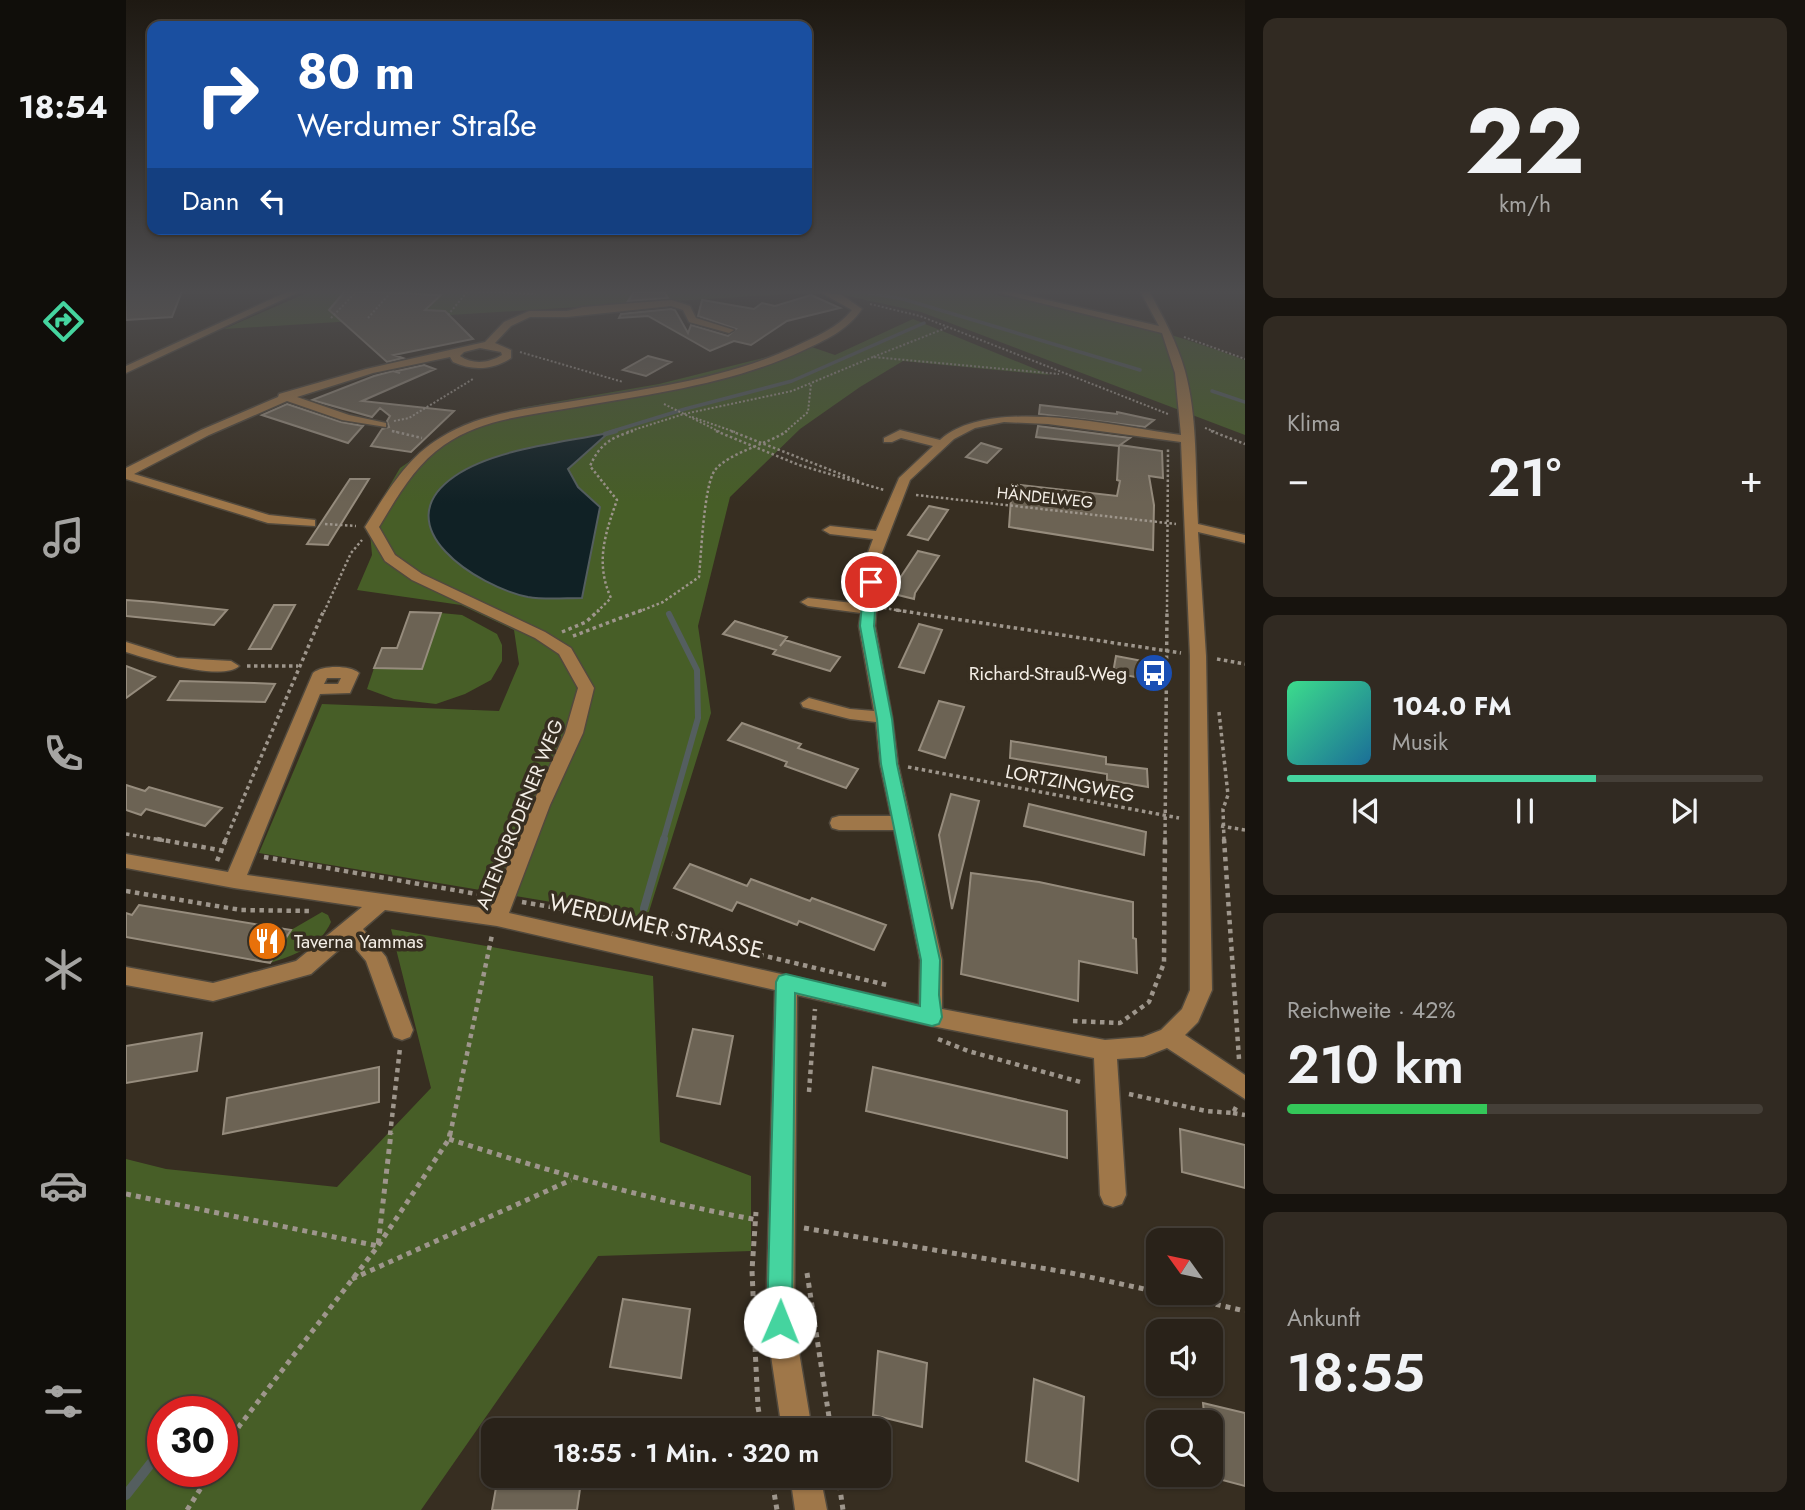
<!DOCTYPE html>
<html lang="de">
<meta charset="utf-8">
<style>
:root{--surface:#292219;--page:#312a22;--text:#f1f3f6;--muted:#a5a4a2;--line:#453f38;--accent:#45d49f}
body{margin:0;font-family:Jost,sans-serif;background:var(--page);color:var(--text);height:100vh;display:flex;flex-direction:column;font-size:26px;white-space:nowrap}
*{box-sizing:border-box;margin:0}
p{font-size:23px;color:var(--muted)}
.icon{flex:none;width:38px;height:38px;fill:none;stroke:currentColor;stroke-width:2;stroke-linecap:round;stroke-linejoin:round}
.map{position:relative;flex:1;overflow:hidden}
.drawer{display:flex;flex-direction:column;gap:18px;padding:18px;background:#17130e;width:560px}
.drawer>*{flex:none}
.guide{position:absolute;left:21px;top:21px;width:665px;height:214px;border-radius:14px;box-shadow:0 2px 5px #0004,0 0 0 2px var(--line);background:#1a4fa0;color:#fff;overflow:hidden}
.needle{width:46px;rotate:303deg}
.controls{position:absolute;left:1020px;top:1228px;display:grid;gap:14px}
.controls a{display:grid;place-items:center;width:77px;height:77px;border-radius:14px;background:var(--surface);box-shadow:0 2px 5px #0004,0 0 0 2px var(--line);font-size:35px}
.speed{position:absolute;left:21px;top:1396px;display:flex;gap:14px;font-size:35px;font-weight:700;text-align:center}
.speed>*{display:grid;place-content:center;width:91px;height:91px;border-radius:50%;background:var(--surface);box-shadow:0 2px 5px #0004,0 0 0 2px var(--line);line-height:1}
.speed .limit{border:10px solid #d22;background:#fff;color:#111}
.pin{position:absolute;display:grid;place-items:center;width:60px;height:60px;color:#fff;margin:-30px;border:4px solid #fff;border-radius:50%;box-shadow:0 2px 7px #0007}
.me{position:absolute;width:77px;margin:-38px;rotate:1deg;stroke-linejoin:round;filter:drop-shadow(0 0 5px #0008)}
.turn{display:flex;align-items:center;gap:24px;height:147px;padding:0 35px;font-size:32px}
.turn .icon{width:91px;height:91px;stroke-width:2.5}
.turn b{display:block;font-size:49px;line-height:60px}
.then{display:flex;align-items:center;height:66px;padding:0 35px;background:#0003;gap:14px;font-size:26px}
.big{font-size:52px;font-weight:600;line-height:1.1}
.drawer .tile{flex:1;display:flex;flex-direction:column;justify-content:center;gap:10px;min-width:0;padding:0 24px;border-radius:14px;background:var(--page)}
.drawer .dial{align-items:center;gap:0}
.dial b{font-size:91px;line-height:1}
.song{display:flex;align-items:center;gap:21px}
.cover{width:84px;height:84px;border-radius:10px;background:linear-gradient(135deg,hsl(150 70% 55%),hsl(200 70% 35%))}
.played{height:7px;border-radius:4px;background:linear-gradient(90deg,var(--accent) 65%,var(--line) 65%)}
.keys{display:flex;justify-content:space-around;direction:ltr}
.heat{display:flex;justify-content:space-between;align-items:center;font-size:38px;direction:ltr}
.charge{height:10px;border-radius:5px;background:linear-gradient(90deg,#34c759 42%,var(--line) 0)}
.trip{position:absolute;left:355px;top:1418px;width:410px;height:70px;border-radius:14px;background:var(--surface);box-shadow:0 2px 5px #0004,0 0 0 2px var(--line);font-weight:600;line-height:70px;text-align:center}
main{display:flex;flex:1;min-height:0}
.menu{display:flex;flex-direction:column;width:126px;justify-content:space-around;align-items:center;background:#100e0a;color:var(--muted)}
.menu .icon{width:49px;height:49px}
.menu .on{color:var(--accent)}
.menu b{font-size:32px;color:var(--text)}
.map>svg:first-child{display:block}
.green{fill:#475e27;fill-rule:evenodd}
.water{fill:#102125;stroke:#545e5f;stroke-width:2}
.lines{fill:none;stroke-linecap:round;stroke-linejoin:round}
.stream-far4{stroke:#545e5f;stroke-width:3.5}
.stream-far3{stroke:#545e5f;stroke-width:4.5}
.stream-far2{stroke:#545e5f;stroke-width:6}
.stream-far1{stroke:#545e5f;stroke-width:8}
.stream{stroke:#545e5f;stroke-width:10}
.building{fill:#6c6354;stroke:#968c7d;stroke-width:2}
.minor-casing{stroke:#51493d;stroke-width:3}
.path-far4{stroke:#9e968c;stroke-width:2;stroke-dasharray:2 2;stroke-linecap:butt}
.path-far3{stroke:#9e968c;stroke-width:2.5;stroke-dasharray:2.5 2.5;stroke-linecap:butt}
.path-far2{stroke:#9e968c;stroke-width:3.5;stroke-dasharray:3.5 3.5;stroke-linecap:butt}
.path-far1{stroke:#9e968c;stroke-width:4.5;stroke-dasharray:4.5 4.5;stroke-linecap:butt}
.path{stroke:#9e968c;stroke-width:5;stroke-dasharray:5 5;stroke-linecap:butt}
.minor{fill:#9f7749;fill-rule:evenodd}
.route{fill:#45d49f;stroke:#2d8a67;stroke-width:2}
.labels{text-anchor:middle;stroke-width:7;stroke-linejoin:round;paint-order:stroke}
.far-street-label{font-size:16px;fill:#f4eee6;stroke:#372e21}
.poi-label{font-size:19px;fill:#f4eee6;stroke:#372e21;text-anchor:end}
.street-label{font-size:19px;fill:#f4eee6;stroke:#372e21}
.near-street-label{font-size:23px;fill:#f4eee6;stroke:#372e21}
</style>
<main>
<nav class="menu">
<b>18:54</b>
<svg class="icon on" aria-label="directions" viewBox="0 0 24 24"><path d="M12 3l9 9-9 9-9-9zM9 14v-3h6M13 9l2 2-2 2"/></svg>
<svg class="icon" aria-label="music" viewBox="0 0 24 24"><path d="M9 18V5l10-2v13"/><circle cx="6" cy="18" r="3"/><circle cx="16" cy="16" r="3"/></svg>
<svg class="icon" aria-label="phone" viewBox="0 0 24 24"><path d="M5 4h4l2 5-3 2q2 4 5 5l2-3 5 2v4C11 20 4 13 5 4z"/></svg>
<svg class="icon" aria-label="climate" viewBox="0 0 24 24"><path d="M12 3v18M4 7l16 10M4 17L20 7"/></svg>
<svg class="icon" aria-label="car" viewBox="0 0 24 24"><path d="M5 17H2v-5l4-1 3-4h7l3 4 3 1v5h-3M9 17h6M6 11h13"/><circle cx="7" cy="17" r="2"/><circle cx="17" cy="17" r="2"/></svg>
<svg class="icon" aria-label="filters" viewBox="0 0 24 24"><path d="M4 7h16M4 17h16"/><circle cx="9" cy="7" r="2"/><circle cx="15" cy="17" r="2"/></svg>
</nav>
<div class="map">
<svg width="1119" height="1510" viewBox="0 0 1119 1510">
<rect width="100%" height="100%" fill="#372e21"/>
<path class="green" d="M 185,291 L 695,292 L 98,329 Z
M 698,291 L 864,291 L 874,296 C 958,307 1040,331 1119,360 L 1119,435 L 795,312 Z
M 787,319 L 924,375 L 777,361 L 734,387 L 674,429 L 604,497 L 572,626 L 585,713 L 521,918 L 133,853 L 196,704 L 373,711 L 393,664 L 388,630 L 335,605 L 231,590 L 246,555 L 243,521 L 274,468 L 335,426 L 394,408 L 533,384 L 661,352 L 677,344 L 709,355 Z
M 315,613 L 336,615 L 371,634 L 376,645 L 376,661 L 365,680 L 339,694 L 310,704 L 268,699 L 241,689 L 248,668 L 296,669 Z
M 196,912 L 202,915 L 205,922 C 194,947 168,955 144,963 L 165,930 Z
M 265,929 L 527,976 L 534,1142 L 625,1176 L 625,1251 L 472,1256 L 295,1510 L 0,1510 L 0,1159 L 40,1169 L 211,1187 L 305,1088 ZM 37,1412 L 96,1412 L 96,1472 L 37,1472 Z"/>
<path class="water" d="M 477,434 L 480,435 L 442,469 L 452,487 L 474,507 L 456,598 C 439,598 419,600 402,597 C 352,587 256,526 329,476 C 366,450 433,443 477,434 Z"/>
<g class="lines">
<path class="stream-far4" d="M 731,291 L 777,299 L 1014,370
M 1086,391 L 1119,402
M 484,432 L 559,409 L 666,381 L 798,323"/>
<path class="stream-far3" d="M 479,434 L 490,431"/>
<path class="stream-far2" d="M 537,841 L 572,718 L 571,670 L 543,614"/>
<path class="stream-far1" d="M 518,908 L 538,839"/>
<path class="stream" d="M 65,1412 L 72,1404
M 0,1495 L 37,1448"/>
</g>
<path class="building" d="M 0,291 L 56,291 L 46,317 L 0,320 Z
M 219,291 L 315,295 L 299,310 L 319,311 L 347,339 L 268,355 L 277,358 L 261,362 L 203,310 Z
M 508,292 L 539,293 L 542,298 L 502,301 Z
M 685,295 L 714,308 L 661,321 L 625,345 L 608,341 L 584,351 L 522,316 L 493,318 L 495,314 L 545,309 L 549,310 L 562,333 L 565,325 L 602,336 L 610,329 L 572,316 L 576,300 L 628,309 L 636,303 L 649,306 Z
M 522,356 L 545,362 L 520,376 L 497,370 Z
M 298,365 L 309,369 L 236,401 L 328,411 L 285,452 L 245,446 L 256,429 L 263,427 L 261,421 L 264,416 L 254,408 L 246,417 L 186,400 L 248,376 L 267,371 L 274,373 L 271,371 Z
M 161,404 L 215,422 L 237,426 L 222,443 L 136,415 Z
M 914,405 L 991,414 L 991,412 L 1028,420 L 1019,427 L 913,414 Z
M 912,426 L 1004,438 L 994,445 L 1036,451 L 1037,478 L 1023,476 L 1028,505 L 1027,550 L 883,527 L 886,484 L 991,496 L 994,481 L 991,480 L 993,446 L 910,437 Z
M 855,443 L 875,449 L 861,463 L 840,457 Z
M 224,479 L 243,479 L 202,545 L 181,544 Z
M 803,506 L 822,510 L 802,540 L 782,535 Z
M 792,551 L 813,556 L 789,593 L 788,599 L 764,593 Z
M 0,600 L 27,602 L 101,610 L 88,625 L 0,616 Z
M 148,605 L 169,605 L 145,649 L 123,649 Z
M 284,612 L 315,613 L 296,669 L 248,668 L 256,648 L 271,648 Z
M 609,621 L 661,637 L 654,646 L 659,640 L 714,657 L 704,671 L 647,654 L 650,650 L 597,634 Z
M 793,624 L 816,630 L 798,673 L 773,667 Z
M 990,656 L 1022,662 L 1021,679 L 987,673 Z
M 0,666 L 29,677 L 0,698 Z
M 54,681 L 128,683 L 149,684 L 139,702 L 42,700 Z
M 813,701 L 838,707 L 819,758 L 793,750 Z
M 616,723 L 675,744 L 672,748 L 732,769 L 720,788 L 659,766 L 661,762 L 602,740 Z
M 885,741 L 980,757 L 980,764 L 1021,769 L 1022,787 L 981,780 L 981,774 L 884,758 Z
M 0,785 L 19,791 L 23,787 L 96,808 L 79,826 L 20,809 L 15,815 L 0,810 Z
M 825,794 L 853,801 L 826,909 L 813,835 Z
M 903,804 L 1020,832 L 1018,855 L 898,826 Z
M 564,864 L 621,886 L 625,879 L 684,901 L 686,898 L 760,925 L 748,950 L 673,921 L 671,925 L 611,902 L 606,911 L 548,888 Z
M 845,873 L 913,882 L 1007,902 L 1007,938 L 1010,939 L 1011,973 L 953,961 L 952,1001 L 835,974 Z
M 13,905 L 165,930 L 144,963 L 0,937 L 0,913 L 6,915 Z
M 567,1029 L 607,1036 L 594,1104 L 551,1096 Z
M 76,1033 L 71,1071 L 0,1083 L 0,1046 Z
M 253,1067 L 253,1102 L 97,1134 L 101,1098 Z
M 747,1067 L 941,1111 L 941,1158 L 740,1111 Z
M 1054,1129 L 1119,1145 L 1119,1188 L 1056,1172 Z
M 497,1299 L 564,1309 L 555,1378 L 484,1367 Z
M 752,1351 L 801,1363 L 796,1427 L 747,1415 Z
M 908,1379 L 958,1397 L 952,1481 L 900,1461 Z
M 1077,1403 L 1119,1413 L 1119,1486 L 1085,1477 L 1085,1423 L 1079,1423 Z
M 371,1482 L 454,1489 L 451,1510 L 366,1510 Z"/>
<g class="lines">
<defs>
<path id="minor" d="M 163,291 L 175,291 L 0,373 L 0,366 Z
M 692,291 L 716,295 L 736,309 C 721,331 699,340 676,351 C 605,384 526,394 450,407 C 406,415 356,418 318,445 C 289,465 271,497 253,527 L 269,555 L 296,574 L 419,632 L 445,648 L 468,688 L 457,733 L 424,805 L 383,913 L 793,1005 L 794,960 L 768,830 L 713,830 L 706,828 L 704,823 L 706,818 L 713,816 L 765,816 L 754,764 L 750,722 L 724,719 L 677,707 L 675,703 L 683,698 L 724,709 L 748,711 L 733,626 L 735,613 L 682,606 L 675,602 L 682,598 L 736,604 L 740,558 L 747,539 L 704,534 L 697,530 L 704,526 L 750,531 L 773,478 L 807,446 L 775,438 L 766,442 L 758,442 L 758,438 L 774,430 L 814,440 C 864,395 992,427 1055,435 L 1049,373 L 1036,333 L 866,291 L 883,291 L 1033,326 L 1014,291 L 1023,291 C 1037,317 1051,342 1059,371 C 1072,419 1069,474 1072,524 L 1119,535 L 1119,543 L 1072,532 L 1080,656 L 1086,990 L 1072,1022 L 1059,1035 L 1119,1075 L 1119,1099 L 1041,1048 L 1018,1057 L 991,1059 L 1000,1195 L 996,1204 L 987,1207 L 978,1204 L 974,1195 L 968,1058 L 806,1026 L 671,995 L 668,1322 L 686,1430 L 656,1430 L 640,1322 L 649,990 L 371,926 L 259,910 L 237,929 L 260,957 L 287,1030 L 284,1037 L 276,1040 L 268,1037 L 265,1030 L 240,961 L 223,941 L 185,974 L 87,1001 L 0,985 L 0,967 L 87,983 L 170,961 L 236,907 L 108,888 L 0,868 L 0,854 L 102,872 L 187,673 C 196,665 224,665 233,673 L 224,693 L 194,694 L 121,875 L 364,909 L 406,805 L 439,733 L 452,688 L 433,654 L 409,638 L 286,580 L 259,561 L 239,527 C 260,494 280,458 314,438 C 351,414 398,409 441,402 C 518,389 597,380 668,347 C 689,337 712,328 726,310 ZM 878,422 L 922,424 L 1055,442 L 1064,656 L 1064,990 L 1056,1009 L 1035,1030 L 1017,1037 L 979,1040 L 816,1009 L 816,960 L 772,764 L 766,717 L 749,626 L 754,558 L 784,480 L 828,439 L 849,428 ZM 201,678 L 215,678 L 212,684 L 198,684 Z
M 546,300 L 564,306 L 570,318 L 608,330 L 603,333 L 563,322 L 557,310 L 545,306 L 441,317 L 404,317 L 385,326 L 369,343 L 385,350 L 385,358 C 367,370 346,371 327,362 L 324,357 L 247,373 L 171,397 L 223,415 L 260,423 L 260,427 L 216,420 L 161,401 L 83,435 L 8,474 L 143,515 L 189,520 L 189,526 L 142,523 L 0,479 L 0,468 L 75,430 L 152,397 L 153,394 L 240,369 L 359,342 L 378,322 L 403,311 L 441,311 L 457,307 ZM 354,348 L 375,352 L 376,355 C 363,363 347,365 334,356 L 338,352 Z
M 0,642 L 51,658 L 105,661 L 113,666 C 97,682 21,659 0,652 Z
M 664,1475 L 694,1475 L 701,1510 L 669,1510 Z"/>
</defs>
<use href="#minor" class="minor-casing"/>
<path class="path-far4" d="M 341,291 L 410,294
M 744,304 L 794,316 L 1042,414
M 322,315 L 341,292
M 205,318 L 231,291
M 242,318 L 266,291
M 820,328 L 747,357 L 933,374
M 1058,337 L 1119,359
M 394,352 L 497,382
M 538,404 L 594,432
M 566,417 L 609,432
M 268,421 L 283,418 L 347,379
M 1079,428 L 1090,432
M 266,431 L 272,432
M 501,432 L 558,414 L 666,391 L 747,357
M 659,432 L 682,412 L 685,384"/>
<path class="path-far3" d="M 266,431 L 296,438
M 590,431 L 673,465 L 758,490
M 605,431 L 735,482
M 1085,431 L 1119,444
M 790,495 L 1050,524
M 199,524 L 230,526
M 758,608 L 782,612
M 198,612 L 225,553 L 236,540
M 471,612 L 485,598 C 469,563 479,534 491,500 L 464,466 C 474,444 484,438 507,431
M 512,612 L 537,602 L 573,577 C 575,556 578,484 589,470 C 604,452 642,444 661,431
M 1041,612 L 1042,448"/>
<path class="path-far2" d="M 770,610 L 1055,653
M 436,632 L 460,622 L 473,610
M 447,636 L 516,610
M 1091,659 L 1119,664
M 121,666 L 172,666
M 1093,712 L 1102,795 L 1097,809 L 1098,841
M 782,767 L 1053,818
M 1095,826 L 1119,830
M 0,834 L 41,841
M 99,841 L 198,610
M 1039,841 L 1041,610"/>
<path class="path-far1" d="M 31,839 L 99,851
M 1098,839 L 1113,1059
M 138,857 L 351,894
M 91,861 L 100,839
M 0,891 L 115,910 L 185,911
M 396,902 L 454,912 L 761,985
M 947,1021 L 994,1023 L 1023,1002 L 1038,963 L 1039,839
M 812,1039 L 842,1051 L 958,1083
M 683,1092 L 689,1009
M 1003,1094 L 1080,1111 L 1107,1113 L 1111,1105
M 1107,1113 L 1119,1115
M 264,1135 L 274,1048
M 324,1135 L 366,935"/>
<path class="path" d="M 323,1139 C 425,1172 527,1201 632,1220
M 0,1194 L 252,1246 L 265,1133
M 678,1228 L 945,1273 L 1032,1292
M 681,1273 L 705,1430
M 226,1279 L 445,1180
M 1041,1293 L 1119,1311
M 628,1316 L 626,1270 L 630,1212
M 628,1327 L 632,1407 L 636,1430
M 96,1453 L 114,1425 L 252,1246 L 323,1139 L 324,1133
M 645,1475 L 651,1510
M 712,1475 L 717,1510
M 61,1510 L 85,1472"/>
<use href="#minor" class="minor"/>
</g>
<linearGradient id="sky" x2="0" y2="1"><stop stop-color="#1e1912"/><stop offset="0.58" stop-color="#4d4c4e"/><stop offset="1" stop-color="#4d4c4e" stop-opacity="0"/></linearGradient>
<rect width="1119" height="503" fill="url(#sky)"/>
<path class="route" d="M 745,578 L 751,582 L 748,626 L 766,719 L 771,764 L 814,960 L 813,995 L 816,1017 L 813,1024 L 806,1026 L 669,993 L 666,1322 L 663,1331 L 654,1335 L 645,1331 L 641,1322 L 650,982 L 653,976 L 660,974 L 794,1006 L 795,960 L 755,764 L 751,719 L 734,626 L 738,582 Z"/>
<defs>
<symbol id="bus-disc" viewBox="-11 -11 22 22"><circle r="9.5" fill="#1a4fb4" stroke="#372e21"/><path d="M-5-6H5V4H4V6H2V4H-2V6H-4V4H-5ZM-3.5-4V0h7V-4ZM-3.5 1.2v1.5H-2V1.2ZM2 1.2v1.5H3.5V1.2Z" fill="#fff"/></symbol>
<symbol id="restaurant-disc" viewBox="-11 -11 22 22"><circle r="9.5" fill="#e8710a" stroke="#372e21"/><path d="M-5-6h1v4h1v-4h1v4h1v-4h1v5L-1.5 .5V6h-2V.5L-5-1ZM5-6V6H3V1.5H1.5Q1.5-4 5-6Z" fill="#fff"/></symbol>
</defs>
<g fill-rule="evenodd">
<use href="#bus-disc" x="1006" y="651" width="44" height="44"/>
<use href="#restaurant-disc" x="119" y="919" width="44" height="44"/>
</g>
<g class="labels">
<g class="far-street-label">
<text transform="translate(919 497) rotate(6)" y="6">HÄNDELWEG</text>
</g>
<g class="poi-label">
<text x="1001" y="680">Richard-Strauß-Weg</text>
<text x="168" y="948" text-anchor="start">Taverna Yammas</text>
</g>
<g class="street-label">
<text transform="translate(944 783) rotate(11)" y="7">LORTZINGWEG</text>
<text transform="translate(393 814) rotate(-68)" y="7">ALTENGRODENER WEG</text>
</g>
<g class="near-street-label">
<text transform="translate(530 926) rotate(13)" y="8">WERDUMER STRASSE</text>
</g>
</g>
</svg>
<div class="controls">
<a><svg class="needle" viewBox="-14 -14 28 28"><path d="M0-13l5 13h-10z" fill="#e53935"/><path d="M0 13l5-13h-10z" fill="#a5a4a2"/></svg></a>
<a><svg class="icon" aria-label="sound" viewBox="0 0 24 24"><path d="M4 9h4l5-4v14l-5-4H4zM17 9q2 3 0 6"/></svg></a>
<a><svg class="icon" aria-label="search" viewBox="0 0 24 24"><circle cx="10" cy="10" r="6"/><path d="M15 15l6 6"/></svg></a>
</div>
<div class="speed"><div class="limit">30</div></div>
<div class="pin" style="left:745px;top:582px;background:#d93025"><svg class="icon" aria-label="arrive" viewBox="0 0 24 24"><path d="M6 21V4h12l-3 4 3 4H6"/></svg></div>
<svg class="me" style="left:654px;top:1322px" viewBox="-20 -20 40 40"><circle r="19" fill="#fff"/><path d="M0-13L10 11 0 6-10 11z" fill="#45d49f"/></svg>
<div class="trip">18:55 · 1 Min. · 320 m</div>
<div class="guide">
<div class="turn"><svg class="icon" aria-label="right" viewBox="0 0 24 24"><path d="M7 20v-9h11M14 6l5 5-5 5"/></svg><div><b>80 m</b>Werdumer Straße</div></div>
<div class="then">Dann<svg class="icon" aria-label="left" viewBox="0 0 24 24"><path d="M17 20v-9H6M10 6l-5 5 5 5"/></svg></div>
</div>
</div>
<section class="drawer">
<div class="tile dial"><b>22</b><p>km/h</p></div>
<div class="tile"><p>Klima</p>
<div class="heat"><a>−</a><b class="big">21°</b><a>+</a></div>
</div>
<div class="tile">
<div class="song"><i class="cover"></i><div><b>104.0 FM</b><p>Musik</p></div></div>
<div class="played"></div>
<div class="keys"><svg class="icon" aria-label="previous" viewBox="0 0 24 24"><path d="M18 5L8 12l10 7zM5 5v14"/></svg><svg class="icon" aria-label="pause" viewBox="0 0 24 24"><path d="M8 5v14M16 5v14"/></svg><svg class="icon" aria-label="next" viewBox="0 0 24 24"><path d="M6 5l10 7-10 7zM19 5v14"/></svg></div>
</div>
<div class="tile"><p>Reichweite · 42%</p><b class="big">210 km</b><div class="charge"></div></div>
<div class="tile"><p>Ankunft</p><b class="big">18:55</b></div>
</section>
</main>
